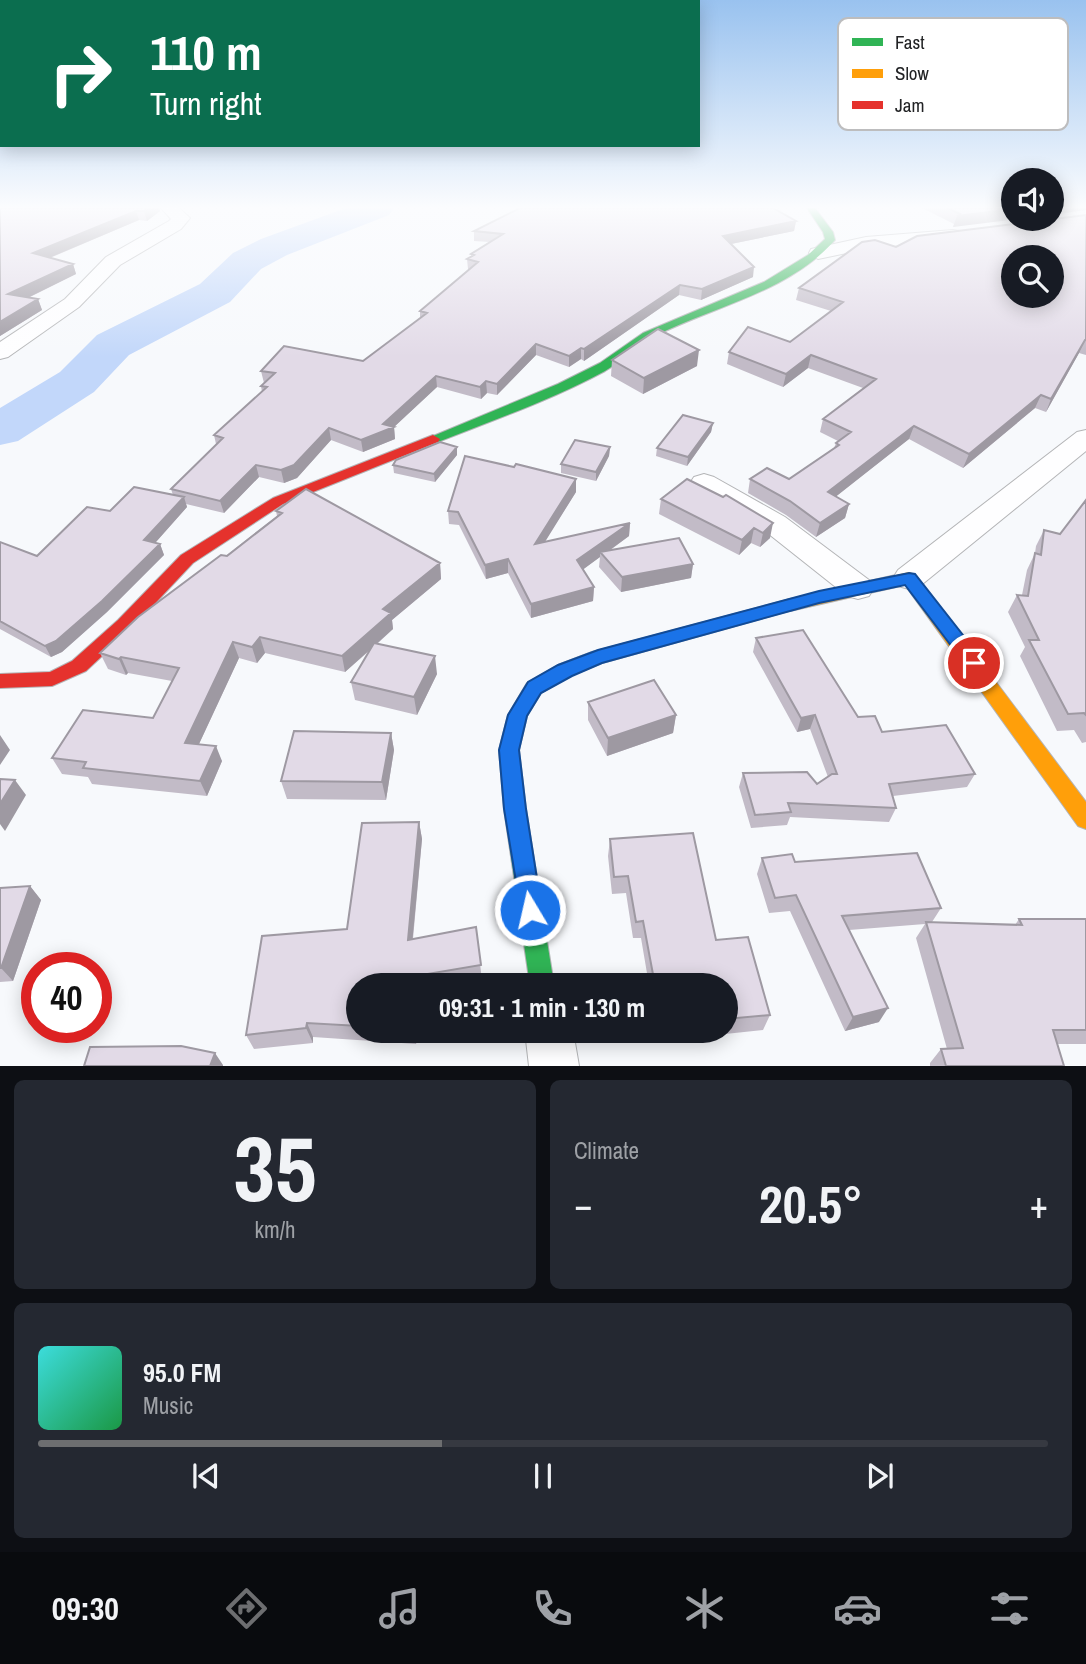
<!DOCTYPE html>
<meta charset="utf-8">
<style>
:root{--surface:#171b24;--page:#242831;--text:#f1f3f6;--muted:#9ea1a6;--line:#363941;--accent:#6d6e70}
body{margin:0;font-family:"Archivo Narrow",sans-serif;background:var(--page);color:var(--text);height:100vh;display:flex;flex-direction:column;font-size:26px;white-space:nowrap}
*{box-sizing:border-box;margin:0}
p{font-size:23px;color:var(--muted)}
.icon{flex:none;width:38px;height:38px;fill:none;stroke:currentColor;stroke-width:2;stroke-linecap:round;stroke-linejoin:round}
.map{position:relative;height:1066px;overflow:hidden}
.side{display:flex;flex-direction:column;gap:14px;padding:14px;background:#0d0f14;flex:1}
.side>*{flex:none}
.hud{position:absolute;left:0px;top:0px;width:700px;height:147px;box-shadow:0 4px 18px #0003;background:#0b6e4f;color:#fff;overflow:hidden}
.tools{position:absolute;left:1001px;top:168px;display:grid;gap:14px}
.tools a{display:grid;place-items:center;width:63px;height:63px;border-radius:50%;background:var(--surface);box-shadow:0 4px 18px #0003;font-size:35px}
.speed{position:absolute;left:21px;top:952px;display:flex;gap:14px;font-size:35px;font-weight:700;text-align:center}
.speed>*{display:grid;place-content:center;width:91px;height:91px;border-radius:50%;background:var(--surface);box-shadow:0 4px 18px #0003;line-height:1}
.speed .limit{border:10px solid #d22;background:#fff;color:#111}
.pin{position:absolute;display:grid;place-items:center;width:60px;height:60px;color:#fff;margin:-30px;border:4px solid #fff;border-radius:50%;box-shadow:0 2px 7px #0007}
.me{position:absolute;width:77px;margin:-38px;rotate:351deg;stroke-linejoin:round;filter:drop-shadow(0 0 5px #0008)}
.turn{display:flex;align-items:center;gap:24px;height:147px;padding:0 35px;font-size:32px}
.turn .icon{width:91px;height:91px;stroke-width:2.5}
.turn b{display:block;font-size:49px;line-height:60px}
.big{font-size:52px;font-weight:800;line-height:1.1}
.side .card{flex:1;display:flex;flex-direction:column;justify-content:center;gap:10px;min-width:0;padding:0 24px;border-radius:10px;background:var(--page)}
.side .dial{align-items:center;gap:0}
.dial b{font-size:91px;line-height:1}
.song{display:flex;align-items:center;gap:21px}
.cover{width:84px;height:84px;border-radius:10px;background:linear-gradient(135deg,hsl(180 70% 55%),hsl(140 70% 35%))}
.played{height:7px;border-radius:4px;background:linear-gradient(90deg,var(--accent) 40%,var(--line) 40%)}
.keys{display:flex;justify-content:space-around;direction:ltr}
.heat{display:flex;justify-content:space-between;align-items:center;font-size:38px;direction:ltr}
.side .tiles{flex:1;display:grid;gap:14px;grid-template-columns:1fr 1fr}
.card:last-child{grid-column:span 2}
.trip{position:absolute;left:346px;top:973px;width:392px;height:70px;border-radius:35px;background:var(--surface);box-shadow:0 4px 18px #0003;font-weight:800;line-height:70px;text-align:center}
.tab-bar{display:flex;height:112px;justify-content:space-around;align-items:center;background:#090b0e;color:var(--muted)}
.tab-bar .icon{width:49px;height:49px}
.tab-bar .current{color:var(--accent)}
.tab-bar b{font-size:32px;color:var(--text)}
.map>svg:first-child{display:block}
.lines{fill:none;stroke-linecap:round;stroke-linejoin:round}
.river{fill:#c2d7fa;fill-rule:evenodd}
.street-casing{stroke:#b4b5b7;stroke-width:2}
.fast-casing{stroke:#b4b5b7;stroke-width:2}
.slow-casing{stroke:#b4b5b7;stroke-width:2}
.jam-casing{stroke:#b4b5b7;stroke-width:2}
.street{fill:#fefeff;fill-rule:evenodd}
.fast{fill:#30b455;fill-rule:evenodd}
.slow{fill:#ff9f0a;fill-rule:evenodd}
.jam{fill:#e5322d;fill-rule:evenodd}
.wall{fill:#c2bbc7}
.shaded-wall{fill:#9e99a2}
.building{fill:#e2dae7;stroke:#9e99a2;stroke-width:2;fill-rule:evenodd}
.route{fill:#1a73e8;stroke:#114b97;stroke-width:2}
.key{fill:#fff;stroke:#bdbdbe;stroke-width:2}
.key-label{font-size:19px;fill:#222325}
</style>
<div class="map">
<svg width="1086" height="1066" viewBox="0 0 1086 1066">
<rect width="100%" height="100%" fill="#f7f9fc"/>
<g class="lines">
<path class="river" d="M 346,208 L 394,208 L 389,215 L 287,255 L 261,269 L 230,302 L 129,355 L 94,392 L 18,441 L 0,445 L 0,408 L 60,372 L 97,335 L 200,284 L 233,253 L 261,239 Z"/>
<defs>
<path id="street" d="M 161,208 L 179,208 L 190,218 L 181,229 L 120,265 L 79,307 L 8,357 L 0,359 L 0,342 L 65,299 L 106,257 L 169,221 L 171,219 Z
M 953,230 L 959,231 L 962,235 L 959,239 L 866,249 L 818,259 L 809,253 L 811,249 L 866,237 Z
M 1086,430 L 1086,451 L 920,586 L 909,589 L 898,586 L 893,578 L 898,570 L 1077,432 Z
M 704,474 L 714,477 L 785,517 L 869,580 L 874,588 L 869,596 L 858,599 L 847,596 L 765,531 L 694,489 L 690,483 L 694,477 Z
M 525,1031 L 573,1031 L 579,1066 L 529,1066 Z"/>
<path id="fast" d="M 807,208 L 815,208 L 833,232 L 835,240 C 788,293 713,306 653,337 C 635,346 622,361 605,371 C 551,400 494,420 438,442 L 428,442 L 426,439 L 558,384 L 600,363 L 643,333 L 764,282 L 808,255 L 825,239 L 823,232 Z
M 790,599 L 796,601 L 799,605 L 796,609 L 602,663 L 572,675 L 541,693 L 527,716 L 519,750 L 526,809 L 554,985 L 530,985 L 504,809 L 499,750 L 508,715 L 527,683 L 558,665 L 592,652 Z"/>
<path id="slow" d="M 909,572 L 915,574 L 1086,802 L 1086,829 L 1078,826 L 905,585 L 790,611 L 784,609 L 781,605 L 784,601 L 790,599 Z"/>
<path id="jam" d="M 433,435 L 440,439 L 438,442 L 283,504 L 193,563 L 130,630 L 86,671 L 52,686 L 0,688 L 0,674 L 50,672 L 72,661 L 118,620 L 181,555 L 273,498 Z"/>
</defs>
<use href="#street" class="street-casing"/>
<use href="#fast" class="fast-casing"/>
<use href="#slow" class="slow-casing"/>
<use href="#jam" class="jam-casing"/>
<use href="#street" class="street"/>
<use href="#fast" class="fast"/>
<use href="#slow" class="slow"/>
<use href="#jam" class="jam"/>
</g>
<path class="wall" d="M 0,208 L 160,208 L 160,211 L 147,221 L 139,220 L 50,258 L 73,264 L 76,274 L 28,298 L 38,299 L 42,310 L 0,336 Z
M 922,208 L 1013,208 L 953,227 L 954,224 Z
M 1086,215 L 1086,355 L 1079,353 L 1046,412 L 1035,408 L 963,468 L 909,439 L 836,496 L 849,504 L 845,518 L 816,537 L 786,515 L 748,493 L 750,479 L 789,479 L 834,448 L 836,443 L 838,441 L 820,432 L 823,419 L 863,388 L 808,368 L 783,387 L 727,364 L 729,352 L 790,342 L 831,311 L 796,300 L 799,288 L 896,247 Z
M 796,221 L 794,231 L 731,244 L 753,277 L 701,300 L 679,295 L 584,361 L 581,359 L 569,367 L 536,355 L 497,395 L 487,393 L 481,399 L 437,387 L 394,427 L 395,439 L 363,452 L 331,440 L 297,478 L 284,483 L 259,477 L 224,513 L 186,504 L 187,507 L 155,543 L 160,544 L 164,555 L 107,612 L 62,652 L 51,657 L 0,629 L 0,542 L 37,556 L 110,511 L 173,495 L 171,489 L 216,444 L 214,435 L 262,392 L 261,386 L 264,383 L 261,371 L 363,361 L 420,318 L 420,311 L 469,270 L 468,269 L 467,259 L 471,257 L 471,254 L 490,242 L 474,241 L 474,231 Z
M 612,360 L 697,366 L 643,394 L 611,376 Z
M 713,423 L 711,432 L 687,466 L 656,456 L 657,448 Z
M 610,447 L 609,456 L 596,481 L 561,473 L 561,464 Z
M 457,455 L 435,482 L 394,473 L 393,465 Z
M 576,492 L 544,542 L 630,523 L 629,536 L 609,551 L 693,564 L 691,578 L 621,592 L 599,567 L 600,557 L 583,569 L 594,587 L 593,601 L 531,618 L 508,573 L 486,579 L 459,525 L 449,524 L 448,511 Z
M 723,497 L 770,538 L 760,547 L 751,543 L 739,555 L 659,514 L 661,499 Z
M 1086,500 L 1086,742 L 1082,743 L 1074,730 L 1057,731 L 1020,656 L 1025,647 L 1008,612 L 1017,595 L 1022,595 L 1027,570 L 1035,553 L 1036,546 L 1044,530 L 1060,534 Z
M 276,511 L 440,563 L 441,579 L 392,620 L 393,629 L 377,644 L 437,674 L 417,715 L 355,700 L 351,682 L 369,651 L 345,672 L 265,653 L 257,663 L 239,658 L 199,744 L 222,761 L 207,796 L 92,784 L 88,777 L 62,774 L 52,758 L 153,718 L 172,681 L 128,673 L 126,675 L 108,669 L 100,653 L 277,516 Z
M 756,638 L 858,717 L 882,732 L 975,774 L 967,787 L 893,796 L 896,808 L 889,822 L 790,817 L 787,825 L 751,828 L 739,787 L 743,773 L 817,784 L 828,777 L 810,729 L 797,732 L 753,652 Z
M 588,702 L 676,715 L 673,733 L 607,756 L 588,720 Z
M 391,733 L 394,750 L 386,800 L 287,799 L 281,781 Z
M 419,822 L 422,839 L 413,939 L 476,927 L 482,981 L 455,985 L 359,985 L 359,1031 L 418,1031 L 416,1044 L 313,1037 L 313,1043 L 254,1049 L 246,1035 L 347,929 Z
M 610,839 L 716,940 L 770,1015 L 763,1030 L 659,1041 L 658,1031 L 726,1031 L 726,985 L 649,985 L 641,938 L 633,938 L 626,893 L 612,894 L 608,856 Z
M 762,858 L 795,862 L 941,908 L 932,922 L 1015,925 L 1019,919 L 1086,919 L 1086,1044 L 1057,1044 L 1064,1066 L 930,1066 L 930,1063 L 941,1049 L 947,1049 L 916,938 L 925,924 L 849,930 L 879,1022 L 845,1031 L 790,911 L 769,913 L 757,874 Z
M 30,886 L 41,900 L 13,981 L 0,982 L 0,888 Z"/>
<path class="shaded-wall" d="M 149,208 L 159,208 L 160,211 L 147,221 L 144,211 Z
M 1052,208 L 1086,208 L 1086,210 L 1052,215 Z
M 1013,209 L 1013,219 L 1018,219 L 953,227 L 957,216 Z
M 136,211 L 139,220 L 37,263 L 33,253 Z
M 796,221 L 794,231 L 721,246 L 723,236 Z
M 73,264 L 76,274 L 13,305 L 8,294 Z
M 754,267 L 753,277 L 701,300 L 702,289 Z
M 680,285 L 679,295 L 584,361 L 584,349 Z
M 38,299 L 42,310 L 0,336 L 0,322 Z
M 1085,340 L 1079,353 L 1046,412 L 1051,399 Z
M 536,344 L 536,355 L 497,395 L 497,384 Z
M 581,348 L 581,359 L 569,367 L 569,356 Z
M 699,350 L 697,366 L 643,394 L 644,378 Z
M 811,355 L 808,368 L 783,387 L 786,374 Z
M 436,376 L 437,387 L 394,427 L 395,439 L 363,452 L 361,440 L 383,424 Z
M 486,381 L 487,393 L 481,399 L 480,387 Z
M 1041,395 L 1035,408 L 963,468 L 969,454 Z
M 713,423 L 711,432 L 687,466 L 688,457 Z
M 914,426 L 909,439 L 824,506 L 828,492 Z
M 329,428 L 331,440 L 297,478 L 284,483 L 281,470 Z
M 457,447 L 457,455 L 435,482 L 434,474 Z
M 610,447 L 609,456 L 596,481 L 596,472 Z
M 256,465 L 259,477 L 224,513 L 220,501 Z
M 576,479 L 576,492 L 535,558 L 535,544 Z
M 184,497 L 187,507 L 148,551 L 144,540 Z
M 849,504 L 845,518 L 816,537 L 820,523 Z
M 630,523 L 629,536 L 603,555 L 600,552 L 600,557 L 577,574 L 577,560 Z
M 773,523 L 770,538 L 760,547 L 763,533 Z
M 754,528 L 751,543 L 739,555 L 742,540 Z
M 160,544 L 164,555 L 107,612 L 62,652 L 51,657 L 45,646 Z
M 508,559 L 508,573 L 486,579 L 485,565 Z
M 440,563 L 441,579 L 392,620 L 393,629 L 345,672 L 342,656 L 383,609 Z
M 693,564 L 691,578 L 621,592 L 622,577 Z
M 594,587 L 593,601 L 531,618 L 531,604 Z
M 260,637 L 265,653 L 257,663 L 252,647 Z
M 233,642 L 239,658 L 192,759 L 185,743 Z
M 435,656 L 437,674 L 417,715 L 414,697 Z
M 121,657 L 128,673 L 126,675 L 119,659 Z
M 676,715 L 673,733 L 607,756 L 608,738 Z
M 815,715 L 810,729 L 797,732 L 801,718 Z
M 391,733 L 394,750 L 386,800 L 382,782 Z
M 0,735 L 10,750 L 0,765 Z
M 216,746 L 222,761 L 207,796 L 200,781 Z
M 15,780 L 26,795 L 5,831 L 0,824 L 0,804 Z
M 419,822 L 422,839 L 411,955 L 408,940 Z
M 30,886 L 41,900 L 13,981 L 1,968 Z
M 888,1008 L 879,1022 L 845,1031 L 853,1017 Z
M 307,1023 L 313,1037 L 313,1043 L 306,1028 Z
M 413,1031 L 418,1031 L 416,1044 Z
M 215,1053 L 223,1065 L 223,1066 L 210,1066 Z"/>
<path class="building" d="M 0,208 L 149,208 L 144,211 L 136,211 L 33,253 L 73,264 L 8,294 L 38,299 L 0,322 Z
M 520,208 L 773,208 L 796,221 L 723,236 L 754,267 L 702,289 L 680,285 L 584,349 L 581,348 L 569,356 L 536,344 L 497,384 L 486,381 L 480,387 L 436,376 L 383,424 L 394,427 L 361,440 L 329,428 L 294,465 L 281,470 L 256,465 L 220,501 L 171,489 L 223,438 L 214,435 L 267,387 L 261,386 L 275,373 L 261,371 L 284,346 L 363,361 L 427,313 L 420,311 L 478,262 L 467,259 L 474,255 L 471,254 L 503,234 L 474,231 Z
M 947,208 L 1013,208 L 1013,209 L 957,216 L 960,214 Z
M 1086,215 L 1086,340 L 1085,340 L 1051,399 L 1041,395 L 969,454 L 914,426 L 828,492 L 849,504 L 820,523 L 790,501 L 750,479 L 767,468 L 789,479 L 839,445 L 836,443 L 851,432 L 823,419 L 876,379 L 811,355 L 786,374 L 729,352 L 748,327 L 790,342 L 843,302 L 799,288 L 862,242 L 875,240 L 896,247 L 917,236 ZM 1013,257 L 1052,257 L 1052,296 L 1013,296 Z
M 658,329 L 699,350 L 644,378 L 612,360 Z
M 683,415 L 713,423 L 688,457 L 657,448 Z
M 575,440 L 610,447 L 596,472 L 561,464 Z
M 440,442 L 457,447 L 434,474 L 393,465 L 396,460 Z
M 465,456 L 514,467 L 516,464 L 576,479 L 535,544 L 630,523 L 577,560 L 594,587 L 531,604 L 508,559 L 485,565 L 458,512 L 448,511 Z
M 687,479 L 723,497 L 726,495 L 773,523 L 763,533 L 754,528 L 742,540 L 661,499 Z
M 134,487 L 184,497 L 144,540 L 160,544 L 102,601 L 56,641 L 45,646 L 0,621 L 0,542 L 37,556 L 87,507 L 110,511 Z
M 306,489 L 440,563 L 383,609 L 391,613 L 342,656 L 260,637 L 252,647 L 233,642 L 185,743 L 216,746 L 200,781 L 83,768 L 86,762 L 52,758 L 83,710 L 153,718 L 179,668 L 121,657 L 119,659 L 100,653 L 138,617 L 221,555 L 227,556 L 282,513 L 276,511 Z
M 1086,500 L 1086,715 L 1084,713 L 1068,714 L 1029,640 L 1039,640 L 1017,595 L 1028,596 L 1035,553 L 1041,555 L 1044,530 L 1060,534 Z
M 679,538 L 693,564 L 622,577 L 600,552 Z
M 803,630 L 858,717 L 875,716 L 882,732 L 946,725 L 975,774 L 889,784 L 896,808 L 788,803 L 791,812 L 755,815 L 743,773 L 807,772 L 817,784 L 832,774 L 837,774 L 815,715 L 801,718 L 756,638 Z
M 374,643 L 435,656 L 414,697 L 351,682 Z
M 654,680 L 676,715 L 608,738 L 588,702 Z
M 294,731 L 391,733 L 382,782 L 281,781 Z
M 0,779 L 15,780 L 0,804 Z
M 419,822 L 408,940 L 476,927 L 481,965 L 421,975 L 420,985 L 359,985 L 359,1026 L 307,1023 L 306,1028 L 246,1035 L 262,936 L 347,929 L 362,823 Z
M 693,833 L 716,940 L 748,937 L 770,1015 L 726,1019 L 726,985 L 655,985 L 643,921 L 636,922 L 628,876 L 614,877 L 610,839 Z
M 917,853 L 941,908 L 842,916 L 888,1008 L 853,1017 L 796,895 L 775,898 L 762,858 L 792,854 L 795,862 Z
M 30,886 L 1,968 L 0,968 L 0,888 Z
M 1019,919 L 1086,919 L 1086,1030 L 1053,1030 L 1064,1066 L 946,1066 L 941,1049 L 963,1048 L 926,922 L 1022,925 Z
M 181,1046 L 215,1053 L 210,1066 L 84,1066 L 90,1047 Z"/>
<linearGradient id="sky" x2="0" y2="1"><stop stop-color="#99c2ef"/><stop offset="0.58" stop-color="#fbfcfe"/><stop offset="1" stop-color="#fbfcfe" stop-opacity="0"/></linearGradient>
<rect width="1086" height="357" fill="url(#sky)"/>
<path class="route" d="M 909,573 L 915,574 L 981,658 L 984,663 L 981,668 L 968,668 L 905,585 L 819,603 L 602,663 L 572,676 L 541,693 L 527,716 L 519,750 L 526,809 L 542,910 L 539,918 L 530,921 L 522,918 L 504,809 L 499,750 L 508,715 L 528,682 L 558,665 L 598,650 L 819,591 Z"/>
<rect x="838" y="18" width="230" height="112" rx="10" class="key"/>
<rect x="852" y="38" width="31" height="8" fill="#30b455"/>
<rect x="852" y="69" width="31" height="9" fill="#ff9f0a"/>
<rect x="852" y="101" width="31" height="8" fill="#e5322d"/>
<g class="key-label">
<text x="895" y="49">Fast</text>
<text x="895" y="80">Slow</text>
<text x="895" y="112">Jam</text>
</g>
</svg>
<div class="tools">
<a><svg class="icon" aria-label="sound" viewBox="0 0 24 24"><path d="M4 9h4l5-4v14l-5-4H4zM17 9q2 3 0 6"/></svg></a>
<a><svg class="icon" aria-label="search" viewBox="0 0 24 24"><circle cx="10" cy="10" r="6"/><path d="M15 15l6 6"/></svg></a>
</div>
<div class="speed"><div class="limit">40</div></div>
<div class="pin" style="left:974px;top:663px;background:#d93025"><svg class="icon" aria-label="arrive" viewBox="0 0 24 24"><path d="M6 21V4h12l-3 4 3 4H6"/></svg></div>
<svg class="me" style="left:530px;top:910px" viewBox="-20 -20 40 40"><circle r="17" fill="#1a73e8" stroke="#fff" stroke-width="3"/><path d="M0-11L8 9 0 5-8 9z" fill="#fff"/></svg>
<div class="trip">09:31 · 1 min · 130 m</div>
<div class="hud">
<div class="turn"><svg class="icon" aria-label="right" viewBox="0 0 24 24"><path d="M7 20v-9h11M14 6l5 5-5 5"/></svg><div><b>110 m</b>Turn right</div></div>
</div>
</div>
<section class="side">
<div class="tiles">
<div class="card dial"><b>35</b><p>km/h</p></div>
<div class="card"><p>Climate</p>
<div class="heat"><a>−</a><b class="big">20.5°</b><a>+</a></div>
</div>
<div class="card">
<div class="song"><i class="cover"></i><div><b>95.0 FM</b><p>Music</p></div></div>
<div class="played"></div>
<div class="keys"><svg class="icon" aria-label="previous" viewBox="0 0 24 24"><path d="M18 5L8 12l10 7zM5 5v14"/></svg><svg class="icon" aria-label="pause" viewBox="0 0 24 24"><path d="M8 5v14M16 5v14"/></svg><svg class="icon" aria-label="next" viewBox="0 0 24 24"><path d="M6 5l10 7-10 7zM19 5v14"/></svg></div>
</div>
</div>
</section>
<nav class="tab-bar">
<b>09:30</b>
<svg class="icon current" aria-label="directions" viewBox="0 0 24 24"><path d="M12 3l9 9-9 9-9-9zM9 14v-3h6M13 9l2 2-2 2"/></svg>
<svg class="icon" aria-label="music" viewBox="0 0 24 24"><path d="M9 18V5l10-2v13"/><circle cx="6" cy="18" r="3"/><circle cx="16" cy="16" r="3"/></svg>
<svg class="icon" aria-label="phone" viewBox="0 0 24 24"><path d="M5 4h4l2 5-3 2q2 4 5 5l2-3 5 2v4C11 20 4 13 5 4z"/></svg>
<svg class="icon" aria-label="climate" viewBox="0 0 24 24"><path d="M12 3v18M4 7l16 10M4 17L20 7"/></svg>
<svg class="icon" aria-label="car" viewBox="0 0 24 24"><path d="M5 17H2v-5l4-1 3-4h7l3 4 3 1v5h-3M9 17h6M6 11h13"/><circle cx="7" cy="17" r="2"/><circle cx="17" cy="17" r="2"/></svg>
<svg class="icon" aria-label="filters" viewBox="0 0 24 24"><path d="M4 7h16M4 17h16"/><circle cx="9" cy="7" r="2"/><circle cx="15" cy="17" r="2"/></svg>
</nav>
